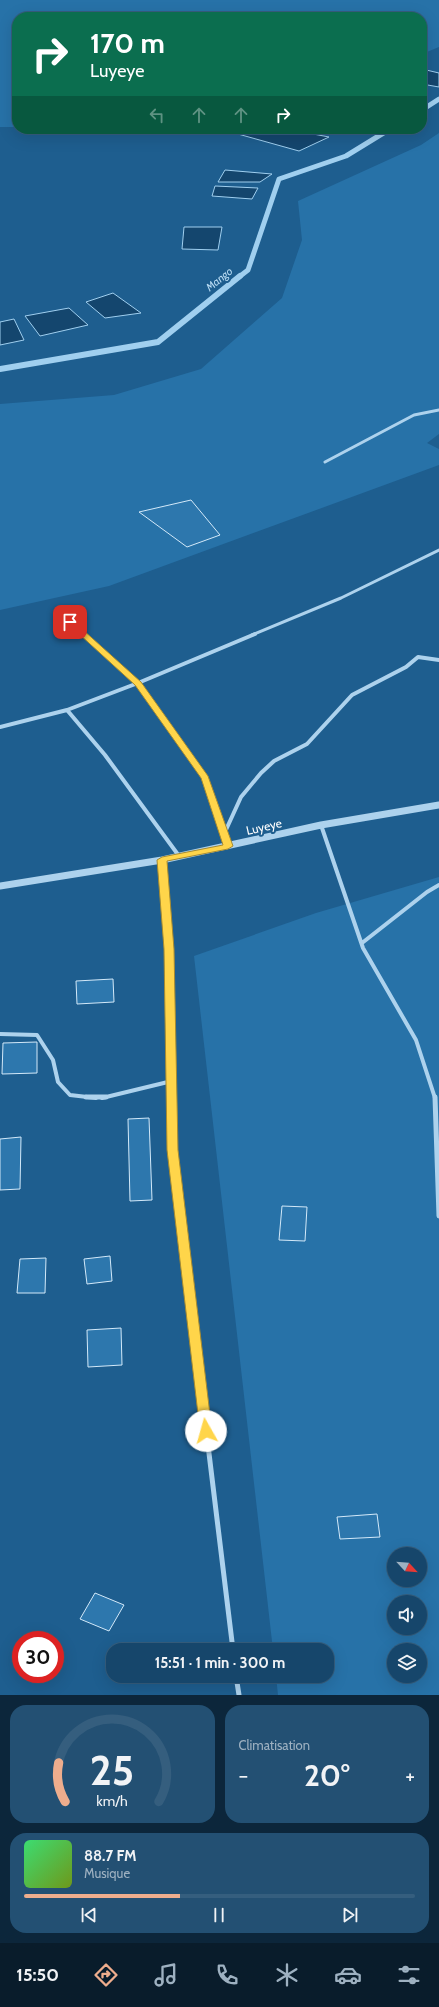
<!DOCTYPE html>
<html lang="fr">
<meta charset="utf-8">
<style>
:root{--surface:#16466b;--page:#235073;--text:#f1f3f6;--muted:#9eb1c1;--line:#355e7e;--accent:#eead8d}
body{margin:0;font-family:Cabin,sans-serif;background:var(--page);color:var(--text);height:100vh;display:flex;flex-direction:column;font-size:15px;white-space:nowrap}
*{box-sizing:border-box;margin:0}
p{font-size:13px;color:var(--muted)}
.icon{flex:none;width:22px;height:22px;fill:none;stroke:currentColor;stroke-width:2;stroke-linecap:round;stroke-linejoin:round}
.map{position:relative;height:1695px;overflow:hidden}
.panel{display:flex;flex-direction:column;gap:10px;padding:10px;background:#0c263b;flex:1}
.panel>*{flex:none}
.top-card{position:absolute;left:12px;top:12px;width:415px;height:122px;border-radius:16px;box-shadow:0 4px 16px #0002,0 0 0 1px var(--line);background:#0b6e4f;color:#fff;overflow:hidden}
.needle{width:26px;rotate:116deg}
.controls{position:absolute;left:387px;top:1547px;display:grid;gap:8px}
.controls a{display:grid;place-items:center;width:40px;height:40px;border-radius:50%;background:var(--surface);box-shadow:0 4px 16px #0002,0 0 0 1px var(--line);font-size:20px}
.speed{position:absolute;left:12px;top:1631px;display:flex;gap:8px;font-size:20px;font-weight:700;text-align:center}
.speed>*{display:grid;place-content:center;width:52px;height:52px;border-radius:50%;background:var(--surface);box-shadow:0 4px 16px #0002,0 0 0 1px var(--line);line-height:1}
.speed .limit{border:6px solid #d22;background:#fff;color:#111}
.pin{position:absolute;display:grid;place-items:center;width:34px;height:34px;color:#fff;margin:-17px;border-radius:8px;box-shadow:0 2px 6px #0006}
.me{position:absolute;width:44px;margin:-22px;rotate:353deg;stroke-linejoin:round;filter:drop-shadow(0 0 3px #0008)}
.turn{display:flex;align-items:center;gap:14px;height:84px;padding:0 12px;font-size:18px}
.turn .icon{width:52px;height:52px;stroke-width:2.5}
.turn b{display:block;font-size:28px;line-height:34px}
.lanes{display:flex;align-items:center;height:38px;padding:0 12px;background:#0003;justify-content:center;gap:20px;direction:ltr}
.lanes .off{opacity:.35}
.big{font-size:30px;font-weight:700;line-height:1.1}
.panel .widget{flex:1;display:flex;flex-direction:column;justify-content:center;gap:6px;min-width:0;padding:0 14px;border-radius:16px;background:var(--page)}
.panel .dial{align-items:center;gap:0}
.dial svg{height:104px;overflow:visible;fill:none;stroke:var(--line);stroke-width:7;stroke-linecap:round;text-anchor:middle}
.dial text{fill:var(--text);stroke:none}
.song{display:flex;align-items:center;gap:12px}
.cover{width:48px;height:48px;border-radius:6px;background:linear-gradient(135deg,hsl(140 70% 55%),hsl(80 70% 35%))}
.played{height:4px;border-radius:2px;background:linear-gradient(90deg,var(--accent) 40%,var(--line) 40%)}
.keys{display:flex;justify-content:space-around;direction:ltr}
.heat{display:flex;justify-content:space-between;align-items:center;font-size:22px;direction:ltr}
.panel .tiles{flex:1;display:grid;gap:10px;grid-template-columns:1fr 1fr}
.widget:last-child{grid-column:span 2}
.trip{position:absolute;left:106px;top:1643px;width:228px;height:40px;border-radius:16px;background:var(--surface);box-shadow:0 4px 16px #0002,0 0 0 1px var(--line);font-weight:700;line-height:40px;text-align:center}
.dock{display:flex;height:64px;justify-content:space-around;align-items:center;background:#091c2b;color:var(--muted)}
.dock .icon{width:28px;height:28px}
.dock .current{color:var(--accent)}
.dock b{font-size:18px;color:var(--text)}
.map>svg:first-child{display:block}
.green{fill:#2772a8;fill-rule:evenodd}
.water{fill:#14466e;stroke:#a0cfef}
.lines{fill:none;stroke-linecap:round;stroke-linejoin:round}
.stream-far1{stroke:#a0cfef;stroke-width:5}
.stream{stroke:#a0cfef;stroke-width:6}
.building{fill:#2d77ad;stroke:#d3e9f9}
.minor-far2{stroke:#add2ed;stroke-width:3}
.minor-far1{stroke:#add2ed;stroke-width:4}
.minor{stroke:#add2ed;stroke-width:5}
.tertiary{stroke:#add2ed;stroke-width:7}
.route{fill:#ffd54a;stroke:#a68a30}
.labels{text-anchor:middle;stroke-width:4;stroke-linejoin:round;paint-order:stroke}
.far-water-label{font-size:11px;font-style:italic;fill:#b9dcf4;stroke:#1e5e8f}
.street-label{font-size:12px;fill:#fff;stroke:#1e5e8f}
</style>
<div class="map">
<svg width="439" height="1695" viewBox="0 0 439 1695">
<rect width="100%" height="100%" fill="#1e5e8f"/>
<path class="green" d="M 0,0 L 439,0 L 439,47 L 422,54 L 422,17 L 17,17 L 17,127 L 0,127 Z
M 439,133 L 439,434 L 427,443 L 439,449 L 439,465 L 109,586 L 0,610 L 0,404 L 114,395 L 201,369 L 282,298 L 302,240 L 298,201 L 421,145 Z
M 439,877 L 439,1695 L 278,1695 L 276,1676 L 327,1676 L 327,1650 L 273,1650 L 194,956 L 316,913 ZM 394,1554 L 420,1554 L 420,1580 L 394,1580 ZM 394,1602 L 420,1602 L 420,1628 L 394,1628 ZM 394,1650 L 420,1650 L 420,1676 L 394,1676 Z"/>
<path class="water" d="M 422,69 L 439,73 L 439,87 L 422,84 Z
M 250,129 L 287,129 L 329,137 L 299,151 L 238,134 Z
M 225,170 L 272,174 L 260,182 L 218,182 Z
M 215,186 L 258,188 L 252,199 L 212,196 Z
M 184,227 L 222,227 L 218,250 L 182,249 Z
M 113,293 L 141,313 L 105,318 L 86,302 Z
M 69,308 L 88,325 L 40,336 L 25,316 Z
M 14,319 L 24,340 L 0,345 L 0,322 Z"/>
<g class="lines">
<path class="stream-far1" d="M 422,110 L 439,99
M 239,277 L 248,270 L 279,179 L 346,156 L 390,129"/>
<path class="stream" d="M 0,369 L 158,342 L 240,276"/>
</g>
<path class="building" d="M 191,500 L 220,535 L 187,547 L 139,512 Z
M 113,979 L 114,1002 L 77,1004 L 76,981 Z
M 37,1042 L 37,1073 L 2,1074 L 3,1043 Z
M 149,1118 L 152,1200 L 130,1201 L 128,1119 Z
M 21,1137 L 20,1189 L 0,1190 L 0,1139 Z
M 282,1206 L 307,1207 L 305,1241 L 279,1240 Z
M 110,1256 L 112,1281 L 87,1284 L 84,1259 Z
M 46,1258 L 45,1293 L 17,1293 L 20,1259 Z
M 121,1328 L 122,1365 L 88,1367 L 87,1330 Z
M 377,1514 L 380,1537 L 340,1539 L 337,1517 Z
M 95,1593 L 124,1605 L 109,1631 L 80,1619 Z"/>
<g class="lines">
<path class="minor-far2" d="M 325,462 L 414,415 L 439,410
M 58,611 L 85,635
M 252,635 L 341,598 L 439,550"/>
<path class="minor-far1" d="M 84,634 L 138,683 L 205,778 L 228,846
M 67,710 L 105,755 L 179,856
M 0,727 L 67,710 L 138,683 L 255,634
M 321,825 L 363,948 L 416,1040 L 435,1098
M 225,832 L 241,797 L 261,773 L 274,761 L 307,744 L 352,695 L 406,667 L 418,657 L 439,660
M 162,860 L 169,949 L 171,1098
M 362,943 L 427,892 L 439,885
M 0,1034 L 37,1035 L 53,1060 L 58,1082 L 70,1095 L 96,1098
M 102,1098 L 172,1081"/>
<path class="minor" d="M 86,1097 L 106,1097
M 171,1097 L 172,1150 L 233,1650
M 435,1097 L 439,1216
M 236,1676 L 239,1695"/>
<path class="tertiary" d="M 0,886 L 162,860 L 321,825 L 439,805"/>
</g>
<path class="route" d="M 67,620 L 72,620 L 141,682 L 208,776 L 233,846 L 228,849 L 167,861 L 174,949 L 178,1150 L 212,1431 L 210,1434 L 206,1436 L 201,1434 L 200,1431 L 167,1150 L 164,949 L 157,860 L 162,857 L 223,845 L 201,778 L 135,685 L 67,623 Z"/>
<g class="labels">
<g class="far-water-label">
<text transform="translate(219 279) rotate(-39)" y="4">Mango</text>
</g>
<g class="street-label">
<text transform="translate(264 827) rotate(-13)" y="4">Luyeye</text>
</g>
</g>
</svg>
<div class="controls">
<a><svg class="needle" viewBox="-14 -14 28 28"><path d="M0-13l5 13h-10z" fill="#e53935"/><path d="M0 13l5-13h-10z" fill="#9eb1c1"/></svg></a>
<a><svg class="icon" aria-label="sound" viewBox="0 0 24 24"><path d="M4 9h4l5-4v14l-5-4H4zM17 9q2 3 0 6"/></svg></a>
<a><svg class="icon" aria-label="layers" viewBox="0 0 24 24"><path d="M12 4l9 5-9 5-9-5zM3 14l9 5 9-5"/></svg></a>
</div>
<div class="speed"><div class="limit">30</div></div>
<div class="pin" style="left:70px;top:622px;background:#d93025"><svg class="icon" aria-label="arrive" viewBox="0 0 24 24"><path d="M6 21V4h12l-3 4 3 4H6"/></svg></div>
<svg class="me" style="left:206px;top:1431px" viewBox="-20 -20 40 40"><circle r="19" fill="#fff"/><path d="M0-13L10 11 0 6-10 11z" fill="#ffd54a"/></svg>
<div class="trip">15:51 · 1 min · 300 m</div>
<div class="top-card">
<div class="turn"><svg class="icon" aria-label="right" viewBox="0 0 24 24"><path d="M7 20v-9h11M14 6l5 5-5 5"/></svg><div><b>170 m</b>Luyeye</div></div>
<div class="lanes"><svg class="icon off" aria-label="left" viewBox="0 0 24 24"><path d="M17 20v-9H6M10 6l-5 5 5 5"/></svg><svg class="icon off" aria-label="ahead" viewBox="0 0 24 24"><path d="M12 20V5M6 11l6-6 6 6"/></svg><svg class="icon off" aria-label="ahead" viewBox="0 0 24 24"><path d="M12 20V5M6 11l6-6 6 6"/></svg><svg class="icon" aria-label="right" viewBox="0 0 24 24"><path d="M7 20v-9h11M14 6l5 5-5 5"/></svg></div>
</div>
</div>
<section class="panel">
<div class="tiles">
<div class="widget dial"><svg viewBox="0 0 100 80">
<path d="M14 69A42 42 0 1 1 86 69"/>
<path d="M14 69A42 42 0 0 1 9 39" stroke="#eead8d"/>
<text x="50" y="56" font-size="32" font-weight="700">25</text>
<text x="50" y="72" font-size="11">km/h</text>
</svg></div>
<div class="widget"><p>Climatisation</p>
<div class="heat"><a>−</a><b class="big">20°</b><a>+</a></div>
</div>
<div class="widget">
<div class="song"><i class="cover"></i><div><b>88.7 FM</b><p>Musique</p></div></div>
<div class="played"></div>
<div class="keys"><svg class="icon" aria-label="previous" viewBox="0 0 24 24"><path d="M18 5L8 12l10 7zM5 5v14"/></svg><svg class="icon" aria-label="pause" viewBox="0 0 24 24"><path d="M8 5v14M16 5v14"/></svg><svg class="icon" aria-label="next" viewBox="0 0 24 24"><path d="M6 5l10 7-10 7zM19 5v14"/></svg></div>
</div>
</div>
</section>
<nav class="dock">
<b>15:50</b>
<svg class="icon current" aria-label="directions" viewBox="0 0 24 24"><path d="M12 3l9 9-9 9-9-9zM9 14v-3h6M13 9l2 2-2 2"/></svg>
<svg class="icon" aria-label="music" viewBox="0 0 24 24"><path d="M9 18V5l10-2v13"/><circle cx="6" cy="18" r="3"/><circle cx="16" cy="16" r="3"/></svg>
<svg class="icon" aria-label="phone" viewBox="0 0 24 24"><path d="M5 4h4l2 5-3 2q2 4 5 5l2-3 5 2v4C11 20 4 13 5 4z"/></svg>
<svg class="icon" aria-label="climate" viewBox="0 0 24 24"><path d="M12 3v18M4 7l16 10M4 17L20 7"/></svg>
<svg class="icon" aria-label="car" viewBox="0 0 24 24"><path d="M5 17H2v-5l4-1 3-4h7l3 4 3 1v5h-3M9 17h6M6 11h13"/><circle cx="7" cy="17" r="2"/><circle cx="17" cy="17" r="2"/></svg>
<svg class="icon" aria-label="filters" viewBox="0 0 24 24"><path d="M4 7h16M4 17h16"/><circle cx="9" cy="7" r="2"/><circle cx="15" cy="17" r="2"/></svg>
</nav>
